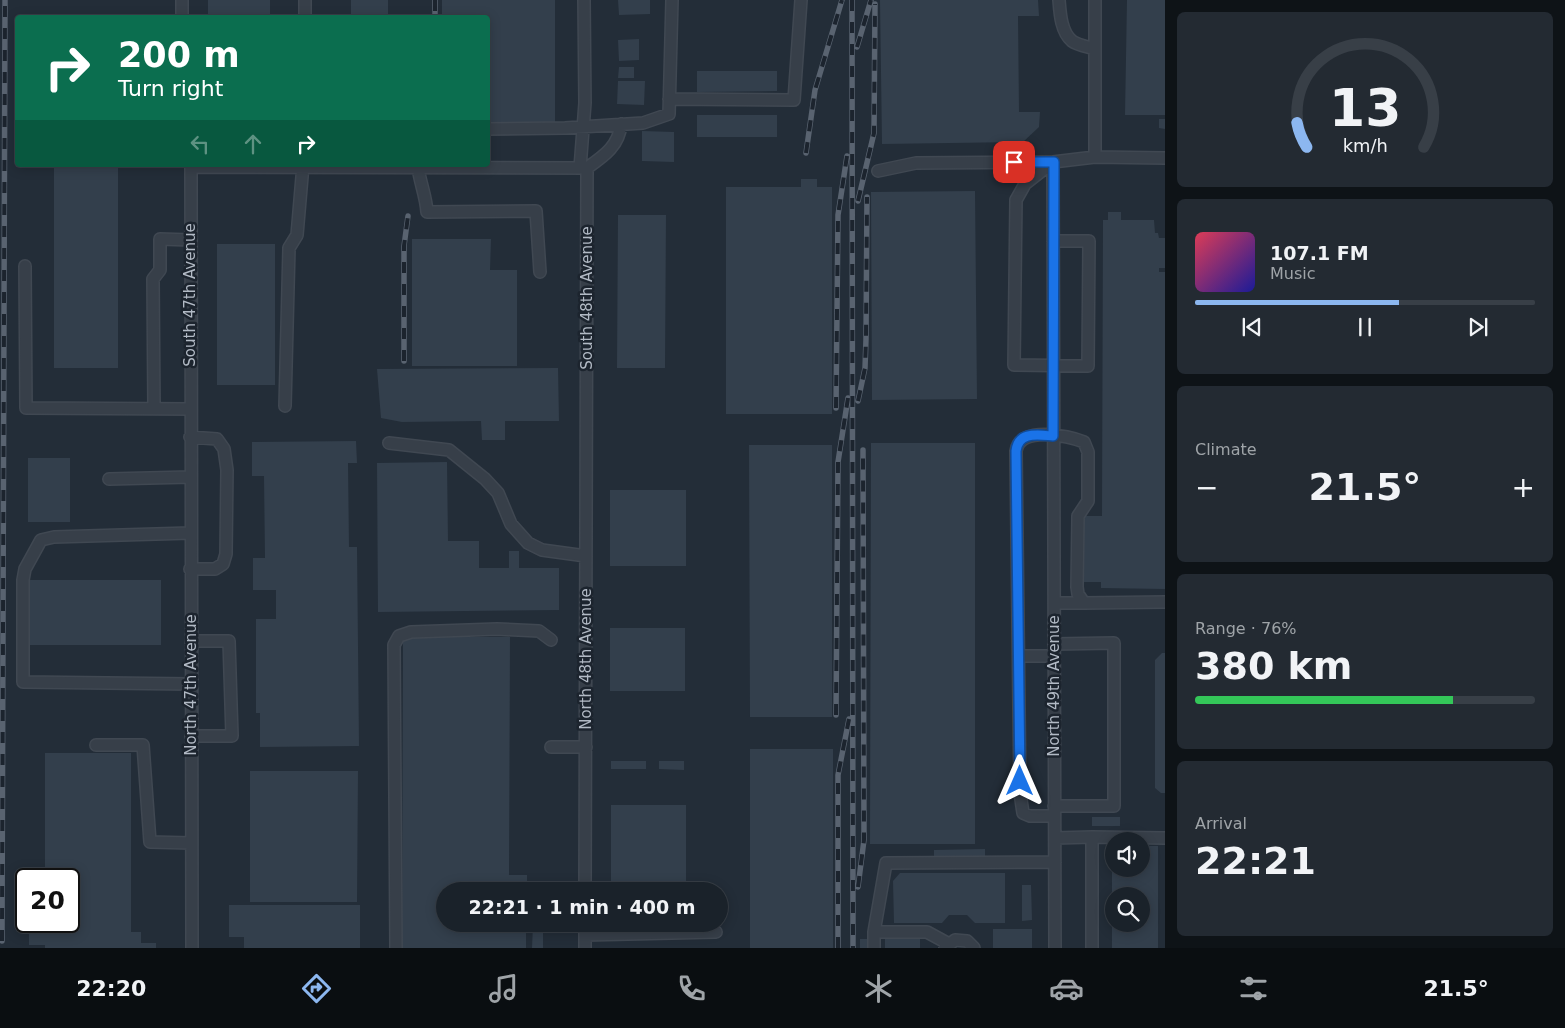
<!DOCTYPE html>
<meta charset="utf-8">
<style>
:root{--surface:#1a222a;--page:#232a32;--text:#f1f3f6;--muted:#9fa4a8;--line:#383f47;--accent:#8cb7f0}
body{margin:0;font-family:"DejaVu Sans",sans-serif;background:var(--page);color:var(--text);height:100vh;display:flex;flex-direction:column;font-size:19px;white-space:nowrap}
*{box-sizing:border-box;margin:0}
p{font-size:16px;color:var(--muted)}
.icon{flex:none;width:28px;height:28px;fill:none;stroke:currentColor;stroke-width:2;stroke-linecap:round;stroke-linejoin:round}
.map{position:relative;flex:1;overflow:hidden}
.side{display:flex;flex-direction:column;gap:12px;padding:12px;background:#0e1317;width:400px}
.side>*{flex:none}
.guide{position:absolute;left:15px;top:15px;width:475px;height:152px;border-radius:5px;box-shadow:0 2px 12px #0003,0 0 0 1px var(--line);background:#0b6e4f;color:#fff;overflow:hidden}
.buttons{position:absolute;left:1105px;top:832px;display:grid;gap:10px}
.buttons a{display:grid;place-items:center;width:45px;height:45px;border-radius:50%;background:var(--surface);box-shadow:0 2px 12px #0003,0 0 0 1px var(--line);font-size:25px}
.speed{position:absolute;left:15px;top:868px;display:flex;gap:10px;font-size:25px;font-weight:700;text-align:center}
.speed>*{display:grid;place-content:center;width:65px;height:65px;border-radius:50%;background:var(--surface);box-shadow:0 2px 12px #0003,0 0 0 1px var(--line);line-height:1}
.speed .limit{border:2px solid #111;border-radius:8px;background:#fff;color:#111}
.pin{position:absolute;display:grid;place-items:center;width:42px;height:42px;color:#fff;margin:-21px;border-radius:10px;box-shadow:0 2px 8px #0006}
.me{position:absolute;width:55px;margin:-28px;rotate:0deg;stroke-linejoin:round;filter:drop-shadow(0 0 4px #0008)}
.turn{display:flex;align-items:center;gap:18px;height:105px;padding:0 20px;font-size:22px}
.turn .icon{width:65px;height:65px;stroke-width:2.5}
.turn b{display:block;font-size:35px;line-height:42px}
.lanes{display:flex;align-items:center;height:48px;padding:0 20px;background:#0003;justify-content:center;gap:25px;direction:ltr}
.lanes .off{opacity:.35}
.big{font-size:38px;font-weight:700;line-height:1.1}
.side .widget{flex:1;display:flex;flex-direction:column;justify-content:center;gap:8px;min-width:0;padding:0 18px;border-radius:8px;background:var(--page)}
.side .dial{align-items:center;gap:0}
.dial svg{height:130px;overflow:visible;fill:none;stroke:var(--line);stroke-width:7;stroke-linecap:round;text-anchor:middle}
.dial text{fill:var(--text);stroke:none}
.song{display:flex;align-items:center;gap:15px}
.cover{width:60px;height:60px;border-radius:8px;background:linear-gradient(135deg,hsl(350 70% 55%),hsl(240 70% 35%))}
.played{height:5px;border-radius:2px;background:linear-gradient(90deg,var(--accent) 60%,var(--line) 60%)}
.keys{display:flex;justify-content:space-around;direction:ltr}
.heat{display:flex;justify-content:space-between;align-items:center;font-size:28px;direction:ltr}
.charge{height:8px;border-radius:4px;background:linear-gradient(90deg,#34c759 76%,var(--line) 0)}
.trip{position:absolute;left:436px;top:882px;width:292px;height:50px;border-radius:25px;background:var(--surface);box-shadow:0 2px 12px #0003,0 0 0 1px var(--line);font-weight:700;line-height:50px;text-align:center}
.menu{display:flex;height:80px;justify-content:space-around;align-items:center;background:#0a0e11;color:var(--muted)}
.menu .icon{width:35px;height:35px}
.menu .selected{color:var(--accent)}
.menu b{font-size:22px;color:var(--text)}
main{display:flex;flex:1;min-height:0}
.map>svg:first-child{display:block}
.building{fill:#333f4c}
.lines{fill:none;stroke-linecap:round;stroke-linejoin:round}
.minor-casing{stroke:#404852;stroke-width:14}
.minor{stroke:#373f49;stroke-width:11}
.rail-casing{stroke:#596370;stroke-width:5.5}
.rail{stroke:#1c242e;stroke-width:4;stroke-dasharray:11;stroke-linecap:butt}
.route-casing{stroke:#114b97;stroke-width:12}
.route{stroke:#1a73e8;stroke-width:9}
.labels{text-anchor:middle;stroke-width:5;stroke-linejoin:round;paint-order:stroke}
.street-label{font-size:15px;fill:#b2bac5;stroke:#1c242e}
</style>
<main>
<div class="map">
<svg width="1165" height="948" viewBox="0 0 1165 948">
<rect width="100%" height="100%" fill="#232d38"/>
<path class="building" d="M 208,0 L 270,0 L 270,18 L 208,18 Z
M 351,0 L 388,0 L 388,18 L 351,18 Z
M 442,0 L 555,0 L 555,122 L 488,122 L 488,18 L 442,18 Z
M 618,0 L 650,0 L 650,14 L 619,15 Z
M 880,0 L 1038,0 L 1039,16 L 1018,16 L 1019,112 L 1040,112 L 1039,127 L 1023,142 L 882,144 Z
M 1127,0 L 1165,0 L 1165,115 L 1125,115 Z
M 639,39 L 639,60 L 619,61 L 618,40 Z
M 619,67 L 634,67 L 634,78 L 618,78 Z
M 697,71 L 777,71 L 777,91 L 697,92 Z
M 618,81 L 645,81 L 644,105 L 617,104 Z
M 697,115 L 777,115 L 777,137 L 697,137 Z
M 1159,119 L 1165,119 L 1165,129 L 1159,128 Z
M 642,131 L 674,132 L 674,162 L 642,161 Z
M 54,165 L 118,165 L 118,368 L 54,368 Z
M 801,179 L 817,179 L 817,187 L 832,187 L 832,414 L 726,414 L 726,187 L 801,187 Z
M 975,191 L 977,399 L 872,400 L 871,192 Z
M 1108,212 L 1121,212 L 1121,220 L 1154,220 L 1155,233 L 1158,233 L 1159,238 L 1165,238 L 1165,268 L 1159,268 L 1159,272 L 1165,272 L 1165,589 L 1101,588 L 1101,582 L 1084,582 L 1084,516 L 1102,516 L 1103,220 L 1108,220 Z
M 618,215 L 666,215 L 665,368 L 617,368 Z
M 412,239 L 491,239 L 490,270 L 517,270 L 517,366 L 412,366 Z
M 217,244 L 275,244 L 275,385 L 217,385 Z
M 558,368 L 559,421 L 505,421 L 505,440 L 482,440 L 481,421 L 402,422 L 381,418 L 377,369 Z
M 356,441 L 357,463 L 348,463 L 349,547 L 357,547 L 359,746 L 260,747 L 260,713 L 256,713 L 256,619 L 276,619 L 276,590 L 253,590 L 253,558 L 265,558 L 264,476 L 252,476 L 252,442 Z
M 871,443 L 975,443 L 975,844 L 870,844 Z
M 749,445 L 832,445 L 832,717 L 750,717 Z
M 28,458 L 70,458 L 70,522 L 28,522 Z
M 447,462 L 448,541 L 479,541 L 479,568 L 509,568 L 509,551 L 519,551 L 519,568 L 559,568 L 559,610 L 378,612 L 377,463 Z
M 610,490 L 686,490 L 686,566 L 610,566 Z
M 29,580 L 161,580 L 161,645 L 29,645 Z
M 610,628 L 685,628 L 685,691 L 610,691 Z
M 406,637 L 510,637 L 509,875 L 527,875 L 527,891 L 445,891 L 445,924 L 526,924 L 526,948 L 402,948 L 403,641 Z
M 1162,653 L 1165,653 L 1165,793 L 1161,793 L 1155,788 L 1155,660 Z
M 750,749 L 833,749 L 833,948 L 750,948 Z
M 45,753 L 131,753 L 131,932 L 141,932 L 141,943 L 156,943 L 156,948 L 45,948 L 45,945 L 29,945 L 29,921 L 69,921 L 69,879 L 45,879 Z
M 611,761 L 646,761 L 646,769 L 611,769 Z
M 659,761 L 684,761 L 684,770 L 659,769 Z
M 250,771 L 358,771 L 357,902 L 250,902 Z
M 611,805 L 686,805 L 686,891 L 611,891 Z
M 1092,817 L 1120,817 L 1120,826 L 1092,826 Z
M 1141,846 L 1158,846 L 1158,948 L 1112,948 L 1112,924 L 1141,924 L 1141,896 L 1112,896 L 1112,869 L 1141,869 Z
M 985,849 L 985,859 L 934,859 L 934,850 Z
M 900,873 L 1005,873 L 1005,923 L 975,923 L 967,915 L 949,915 L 942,923 L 894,923 L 893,881 Z
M 1022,885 L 1031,885 L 1032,920 L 1022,921 Z
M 229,905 L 360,905 L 360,948 L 244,948 L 244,937 L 229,937 Z
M 533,924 L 543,924 L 543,948 L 532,948 Z
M 993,929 L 1032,929 L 1032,948 L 993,948 Z
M 920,937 L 920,948 L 885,948 L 885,938 Z
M 860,939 L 870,939 L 870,948 L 860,948 Z"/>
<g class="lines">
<defs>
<path id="minor" d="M 182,0 L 182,18
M 1059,0 C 1060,13 1061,32 1072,41 C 1077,45 1089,47 1095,49
M 305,18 L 305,0
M 669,99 L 794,100 L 801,0
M 488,129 L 565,128 L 643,123 L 669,114 L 672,0
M 1095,157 L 1095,0
M 1053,162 L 1055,948
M 191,167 L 192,948
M 191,167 L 587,168
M 418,167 C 420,183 426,196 427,212 L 536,211 L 540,272
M 580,168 L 585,103 L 584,0
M 587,168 C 604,156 619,146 621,124
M 878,171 L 916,163 L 1053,162 L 1095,157 L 1165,158
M 1053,241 L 1089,241 L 1088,366 L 1014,365 L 1016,200 L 1025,184 L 1053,162
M 25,266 L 26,408 L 190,409
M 285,406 L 289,248 L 297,235 L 303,165
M 154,409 L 153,279 L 160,270 L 160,239 L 191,240
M 190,437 L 217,439 L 224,449 L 227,470 L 226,554 L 223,564 L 215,569 L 190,569
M 389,443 L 449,450 L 485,479 L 498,493 L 511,524 L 528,543 L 542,550 L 586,556
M 109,479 L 190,477
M 190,533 L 54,537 L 41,540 L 25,569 L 23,580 L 23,682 L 191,684
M 1054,603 L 1084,603
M 191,641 L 229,641 L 232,736 L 191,736
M 1054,644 L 1114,643 L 1114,806 L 1054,806
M 1020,656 L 1054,656
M 96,745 L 143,745 L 150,842 L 191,843
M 551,747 L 586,747
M 1054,816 L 1030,816 L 1023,813 L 1020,793 L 1016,451 C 1019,426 1067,435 1084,442 L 1088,452 L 1088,501 L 1078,516 L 1077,587 L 1078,594 L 1084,603 L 1165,602
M 1092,837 L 1165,838
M 1055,838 L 1092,837 L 1092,948
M 585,891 L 587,168
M 874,932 L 927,932 L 949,944
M 585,935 L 716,932
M 396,948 L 394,645 L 399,636 L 411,632 L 497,629 L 539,631 L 551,640
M 585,948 L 585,924
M 874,948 L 874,932 L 886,863 L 1055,862
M 945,948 L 955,940 L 967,941 L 974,948"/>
</defs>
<use href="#minor" class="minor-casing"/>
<use href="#minor" class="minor"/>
<defs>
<path id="rail" d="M 435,0 L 435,18
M 852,0 L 853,948
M 857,47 L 871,0
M 806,153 L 815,90 L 842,0
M 858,201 L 874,133 L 875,4
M 404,361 L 404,246 L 408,216
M 858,401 L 865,368 L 866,339 L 867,197
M 836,408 L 838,215 L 847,156
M 836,715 L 838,462 L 848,398
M 858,887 L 864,840 L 863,450
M 2,941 L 5,0
M 838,948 L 838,775 L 849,719"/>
</defs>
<use href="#rail" class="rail-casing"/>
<use href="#rail" class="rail"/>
</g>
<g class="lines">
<defs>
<path id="route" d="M 1014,162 L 1054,162 L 1053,436 C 1038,435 1018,431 1016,451 L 1020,781"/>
</defs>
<use href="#route" class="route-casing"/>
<use href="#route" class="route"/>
</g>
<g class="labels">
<g class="street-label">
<text transform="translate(190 295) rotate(-90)" y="5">South 47th Avenue</text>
<text transform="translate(587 298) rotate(-90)" y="5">South 48th Avenue</text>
<text transform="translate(586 659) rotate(-90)" y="5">North 48th Avenue</text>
<text transform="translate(191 685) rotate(-90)" y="5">North 47th Avenue</text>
<text transform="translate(1054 686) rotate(-90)" y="5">North 49th Avenue</text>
</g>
</g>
</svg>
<div class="buttons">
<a><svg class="icon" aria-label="sound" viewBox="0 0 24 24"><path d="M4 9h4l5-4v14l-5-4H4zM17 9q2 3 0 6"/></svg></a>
<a><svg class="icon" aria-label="search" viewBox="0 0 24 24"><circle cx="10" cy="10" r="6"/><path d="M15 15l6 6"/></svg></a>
</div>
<div class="speed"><div class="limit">20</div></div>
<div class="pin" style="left:1014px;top:162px;background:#d93025"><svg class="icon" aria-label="arrive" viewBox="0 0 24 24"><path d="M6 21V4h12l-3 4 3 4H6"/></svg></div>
<svg class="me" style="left:1020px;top:781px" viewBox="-20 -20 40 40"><path d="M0-17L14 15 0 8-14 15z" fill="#1a73e8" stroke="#fff" stroke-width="4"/></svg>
<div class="trip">22:21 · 1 min · 400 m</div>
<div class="guide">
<div class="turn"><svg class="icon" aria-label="right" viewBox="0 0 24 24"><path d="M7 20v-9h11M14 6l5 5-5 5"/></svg><div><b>200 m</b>Turn right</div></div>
<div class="lanes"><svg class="icon off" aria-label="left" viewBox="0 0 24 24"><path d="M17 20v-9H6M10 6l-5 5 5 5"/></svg><svg class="icon off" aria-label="ahead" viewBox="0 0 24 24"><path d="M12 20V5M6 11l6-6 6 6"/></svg><svg class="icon" aria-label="right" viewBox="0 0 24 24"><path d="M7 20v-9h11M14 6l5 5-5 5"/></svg></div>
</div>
</div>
<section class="side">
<div class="widget dial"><svg viewBox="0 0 100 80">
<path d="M14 69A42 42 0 1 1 86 69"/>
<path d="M14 69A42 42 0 0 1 8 54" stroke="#8cb7f0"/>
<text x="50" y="56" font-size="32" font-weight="700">13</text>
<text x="50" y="72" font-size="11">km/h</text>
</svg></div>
<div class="widget">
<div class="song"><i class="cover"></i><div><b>107.1 FM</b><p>Music</p></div></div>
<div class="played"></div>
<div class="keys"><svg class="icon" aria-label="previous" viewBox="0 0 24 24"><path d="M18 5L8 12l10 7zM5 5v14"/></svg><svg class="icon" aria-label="pause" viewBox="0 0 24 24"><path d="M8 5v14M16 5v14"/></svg><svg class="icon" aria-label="next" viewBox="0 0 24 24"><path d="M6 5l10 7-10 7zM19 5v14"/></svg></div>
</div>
<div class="widget"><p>Climate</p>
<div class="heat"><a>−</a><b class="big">21.5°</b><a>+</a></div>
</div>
<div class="widget"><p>Range · 76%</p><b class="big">380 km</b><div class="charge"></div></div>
<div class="widget"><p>Arrival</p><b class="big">22:21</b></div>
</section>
</main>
<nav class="menu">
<b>22:20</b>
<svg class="icon selected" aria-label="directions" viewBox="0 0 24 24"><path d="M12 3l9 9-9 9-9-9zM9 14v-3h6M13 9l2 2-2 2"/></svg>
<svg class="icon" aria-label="music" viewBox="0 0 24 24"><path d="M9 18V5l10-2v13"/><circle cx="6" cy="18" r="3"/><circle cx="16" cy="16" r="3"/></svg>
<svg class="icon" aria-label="phone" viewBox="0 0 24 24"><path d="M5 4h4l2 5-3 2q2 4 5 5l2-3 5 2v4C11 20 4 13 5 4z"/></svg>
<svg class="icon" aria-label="climate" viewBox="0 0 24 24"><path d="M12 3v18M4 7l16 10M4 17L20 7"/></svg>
<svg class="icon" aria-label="car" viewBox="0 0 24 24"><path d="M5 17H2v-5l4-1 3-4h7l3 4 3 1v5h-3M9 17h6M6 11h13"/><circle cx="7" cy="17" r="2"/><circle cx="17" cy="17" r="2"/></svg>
<svg class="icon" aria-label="filters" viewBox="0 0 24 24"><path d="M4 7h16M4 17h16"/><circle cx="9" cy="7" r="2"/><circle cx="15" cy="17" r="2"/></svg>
<b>21.5°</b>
</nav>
